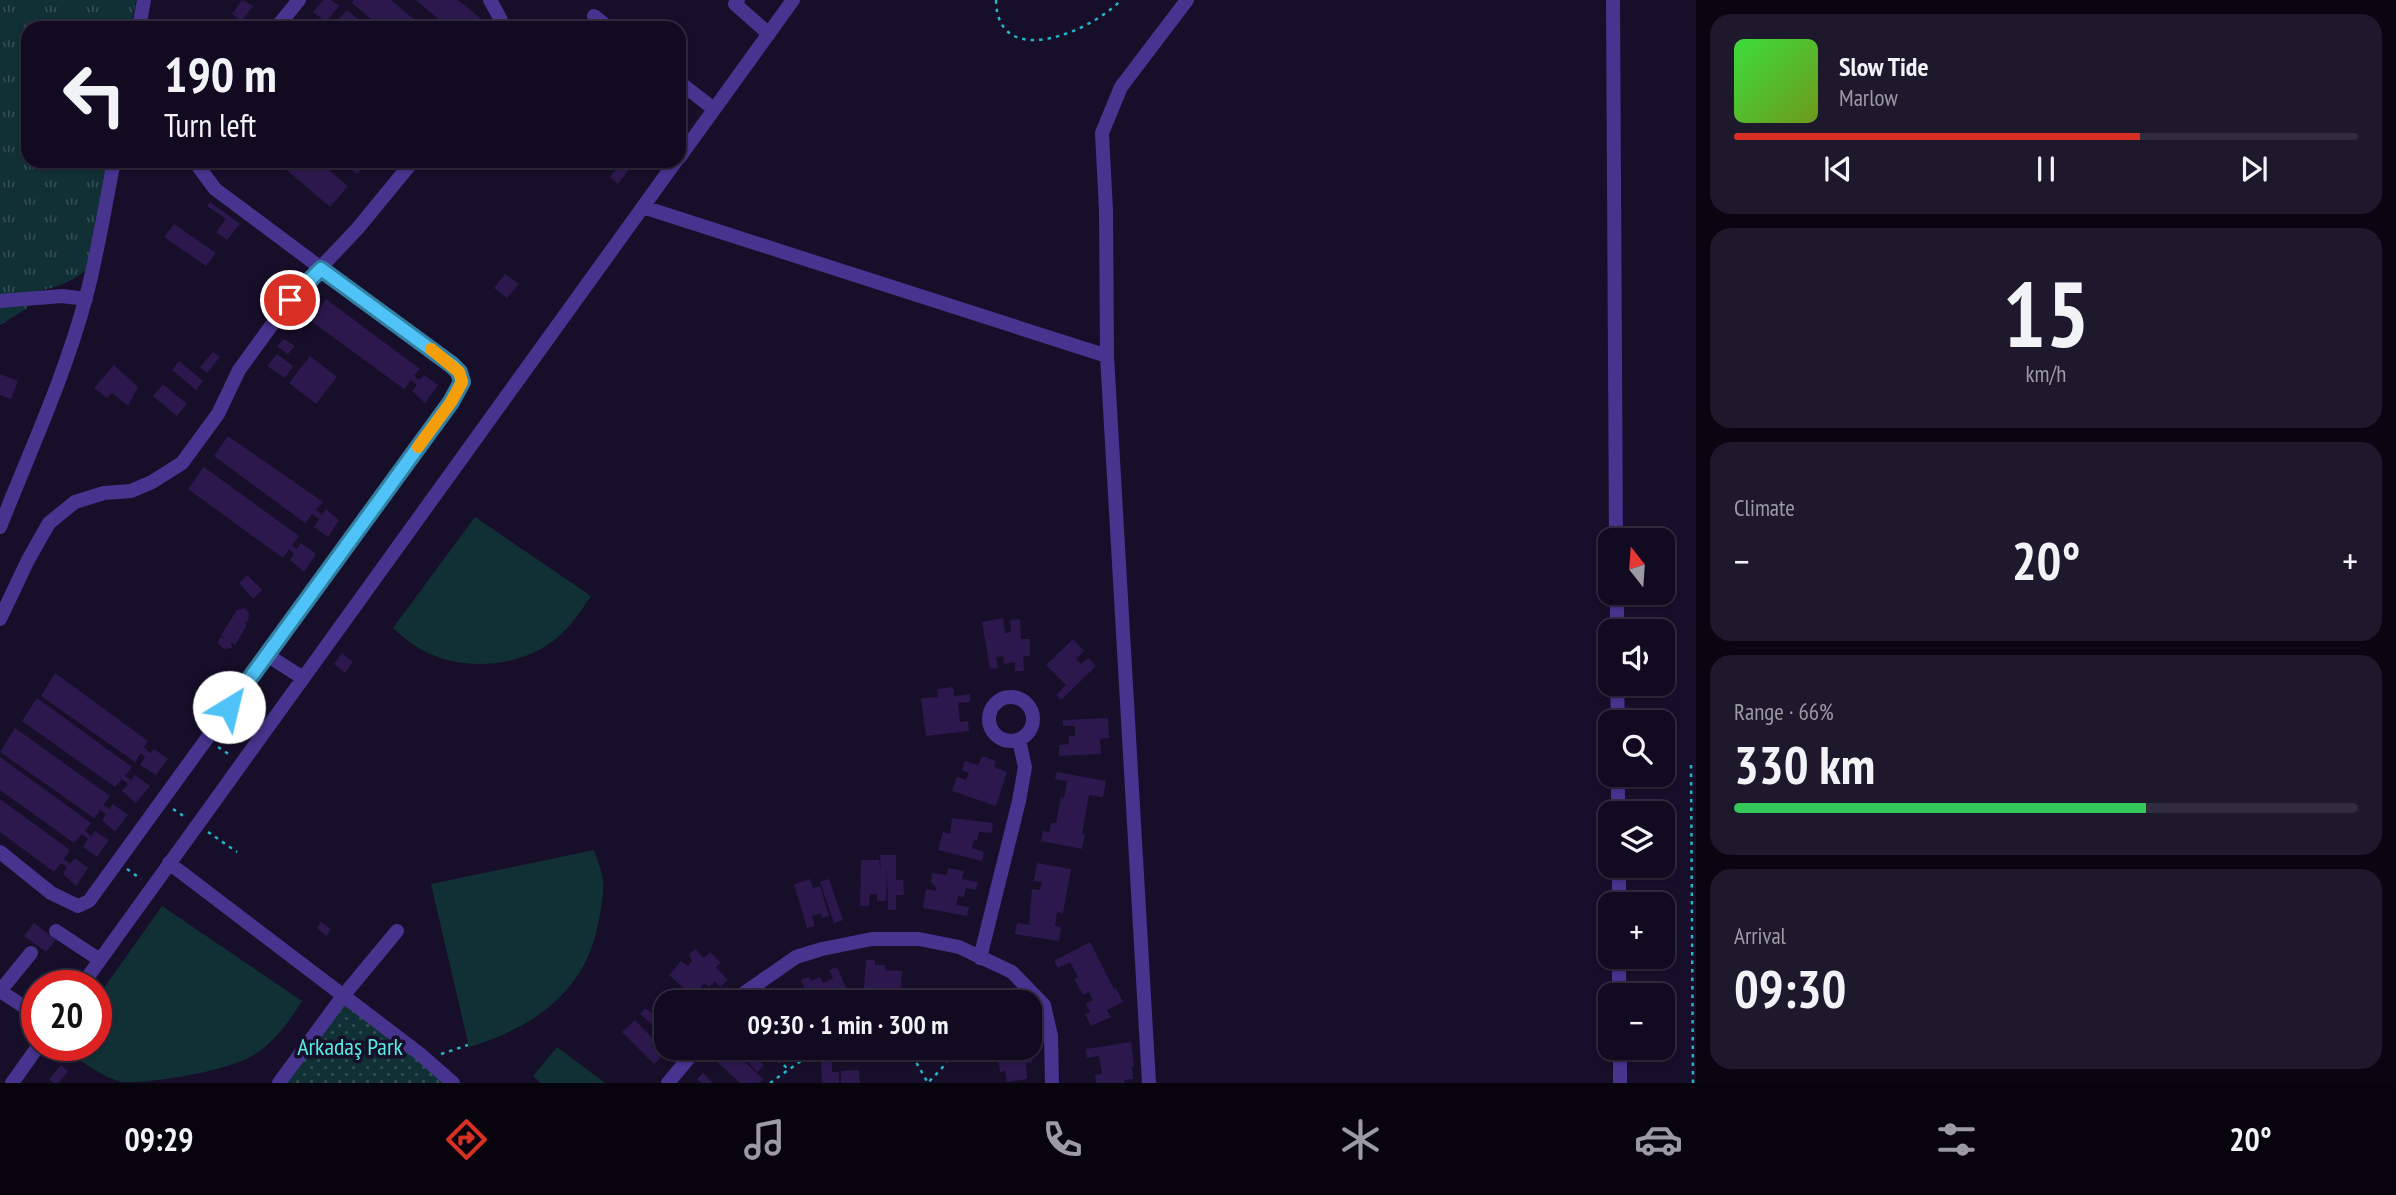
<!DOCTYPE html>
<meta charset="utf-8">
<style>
:root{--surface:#110a20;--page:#1e182d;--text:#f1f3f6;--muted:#9c9aa5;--line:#302b3e;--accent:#d93025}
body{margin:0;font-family:"PT Sans Narrow",sans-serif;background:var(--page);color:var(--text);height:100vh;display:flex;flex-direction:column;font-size:26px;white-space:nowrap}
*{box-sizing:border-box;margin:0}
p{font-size:23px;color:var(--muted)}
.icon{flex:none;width:38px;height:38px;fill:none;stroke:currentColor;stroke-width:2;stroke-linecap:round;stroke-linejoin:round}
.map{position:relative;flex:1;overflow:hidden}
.details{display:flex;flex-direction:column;gap:14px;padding:14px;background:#090612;width:700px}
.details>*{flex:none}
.hud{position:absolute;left:21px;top:21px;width:665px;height:147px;border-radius:21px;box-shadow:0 2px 5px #0004,0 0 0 2px var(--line);background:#110a20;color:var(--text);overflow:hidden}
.needle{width:46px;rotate:343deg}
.fabs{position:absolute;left:1598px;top:528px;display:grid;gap:14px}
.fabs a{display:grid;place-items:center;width:77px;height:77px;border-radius:14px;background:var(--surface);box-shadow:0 2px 5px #0004,0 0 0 2px var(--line);font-size:35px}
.speed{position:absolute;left:21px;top:970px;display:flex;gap:14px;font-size:35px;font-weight:700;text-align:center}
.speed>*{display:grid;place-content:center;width:91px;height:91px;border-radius:50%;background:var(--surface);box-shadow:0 2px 5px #0004,0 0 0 2px var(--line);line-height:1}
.speed .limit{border:10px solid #d22;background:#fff;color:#111}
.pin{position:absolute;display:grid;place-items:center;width:60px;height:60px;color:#fff;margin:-30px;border:4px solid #fff;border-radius:50%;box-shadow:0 2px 7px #0007}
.me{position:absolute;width:77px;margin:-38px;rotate:36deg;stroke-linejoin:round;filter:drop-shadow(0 0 5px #0008)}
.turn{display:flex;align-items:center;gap:24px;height:147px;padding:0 28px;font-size:32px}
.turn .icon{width:91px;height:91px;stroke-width:2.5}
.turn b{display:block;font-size:49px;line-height:60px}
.big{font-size:52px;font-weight:700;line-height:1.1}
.details .widget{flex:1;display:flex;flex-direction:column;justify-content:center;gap:10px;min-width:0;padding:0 24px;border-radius:21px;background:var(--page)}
.details .dial{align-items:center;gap:0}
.dial b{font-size:91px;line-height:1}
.song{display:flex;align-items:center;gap:21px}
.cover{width:84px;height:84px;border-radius:10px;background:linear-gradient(135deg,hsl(120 70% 55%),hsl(80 70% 35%))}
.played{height:7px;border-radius:4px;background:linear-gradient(90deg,var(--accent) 65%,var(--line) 65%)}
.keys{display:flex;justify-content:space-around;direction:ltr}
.heat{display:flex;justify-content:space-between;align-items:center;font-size:38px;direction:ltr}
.charge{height:10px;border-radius:5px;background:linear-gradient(90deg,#34c759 66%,var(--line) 0)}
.trip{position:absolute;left:654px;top:990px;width:388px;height:70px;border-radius:21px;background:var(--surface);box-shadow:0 2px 5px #0004,0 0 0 2px var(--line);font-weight:700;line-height:70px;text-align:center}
.tabs{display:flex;height:112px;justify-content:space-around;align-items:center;background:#07040d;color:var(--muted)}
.tabs .icon{width:49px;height:49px}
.tabs .current{color:var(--accent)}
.tabs b{font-size:32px;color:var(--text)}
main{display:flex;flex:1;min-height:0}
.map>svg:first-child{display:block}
.grass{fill:url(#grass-tufts)}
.park{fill:url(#park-dots)}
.pitch{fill:#103035}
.building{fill:#2c184d}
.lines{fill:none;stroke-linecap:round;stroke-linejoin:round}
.path{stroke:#23b6c7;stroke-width:2.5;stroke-dasharray:3.5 5;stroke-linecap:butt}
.minor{stroke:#46348e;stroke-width:14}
.route-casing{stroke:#337fa1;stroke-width:18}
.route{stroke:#4fc3f7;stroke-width:12}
.slow{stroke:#f59e0b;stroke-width:12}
.labels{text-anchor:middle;stroke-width:7;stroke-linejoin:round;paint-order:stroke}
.park-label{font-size:24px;fill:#56ece0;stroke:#170e2a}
</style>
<main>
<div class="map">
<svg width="1696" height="1083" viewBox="0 0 1696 1083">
<defs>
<pattern id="grass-tufts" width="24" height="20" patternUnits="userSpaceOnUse" patternTransform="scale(1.75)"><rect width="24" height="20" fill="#103035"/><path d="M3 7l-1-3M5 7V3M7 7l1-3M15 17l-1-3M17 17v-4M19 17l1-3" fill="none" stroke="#324d53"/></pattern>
<pattern id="park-dots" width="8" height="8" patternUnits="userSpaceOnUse" patternTransform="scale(1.75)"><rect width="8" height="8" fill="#103035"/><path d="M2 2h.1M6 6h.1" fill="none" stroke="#324d53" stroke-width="1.8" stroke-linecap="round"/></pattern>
</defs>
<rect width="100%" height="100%" fill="#170e2a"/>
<path class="grass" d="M 0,0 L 136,0 L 131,28 L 28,28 L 28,161 L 107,161 L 86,270 C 71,282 56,288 37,291 L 26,309 L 0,325 Z"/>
<path class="park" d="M 343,996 L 453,1083 L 279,1083 Z"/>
<path class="pitch" d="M 475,517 L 591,596 C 581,611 571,626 557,638 C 523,666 468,672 428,653 C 415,647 404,638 393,628 Z
M 594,850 C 597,860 602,871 603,881 C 604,895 601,910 598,924 C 585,993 532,1028 469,1047 L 431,884 Z
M 162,906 L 302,1001 C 289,1022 273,1044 252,1056 C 224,1072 153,1083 122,1082 C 101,1077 80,1059 61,1049 L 64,1045 L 96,1045 L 96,999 Z
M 557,1047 L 605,1083 L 541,1083 L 533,1076 Z"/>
<path class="building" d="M 242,0 L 253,6 L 242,21 L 232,14 Z
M 323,0 L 331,0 L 339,6 L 326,22 L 313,12 Z
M 354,0 L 391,0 L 424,28 L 382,28 L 352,3 Z
M 416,0 L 458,0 L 485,22 L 480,28 L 449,28 Z
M 347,10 L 368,28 L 331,28 Z
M 276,161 L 318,161 L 348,186 L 330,207 Z
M 342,161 L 368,161 L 357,174 Z
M 622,161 L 631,167 L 618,184 L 610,177 Z
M 210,202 L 240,224 L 227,240 L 216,232 L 226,219 L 207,206 Z
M 174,224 L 216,253 L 206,266 L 164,237 Z
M 505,274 L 519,284 L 507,298 L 494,288 Z
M 326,299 L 420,369 L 414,375 L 419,380 L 424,375 L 438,385 L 425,403 L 412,391 L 417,385 L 411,380 L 404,389 L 311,321 Z
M 284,339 L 295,346 L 288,354 L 277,346 Z
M 213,352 L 220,357 L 207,373 L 200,367 Z
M 277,354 L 293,366 L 285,378 L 267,366 Z
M 310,356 L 337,377 L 316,404 L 289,383 Z
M 179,361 L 203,381 L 196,390 L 172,370 Z
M 114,365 L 138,387 L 128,406 L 112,393 L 107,398 L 94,388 Z
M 0,374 L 18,381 L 11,399 L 0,395 Z
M 163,384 L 187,404 L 177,416 L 153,396 Z
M 228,436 L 323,502 L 316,510 L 322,515 L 326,509 L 339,520 L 328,537 L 314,527 L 319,519 L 312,514 L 305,523 L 214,456 Z
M 204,467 L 299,536 L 292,545 L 297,549 L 301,543 L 316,554 L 304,572 L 290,560 L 294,554 L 289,549 L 283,558 L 188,489 Z
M 247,575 L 262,590 L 253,599 L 239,583 Z
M 245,608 L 249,613 L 248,622 L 244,622 L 247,625 L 235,645 L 231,642 L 232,648 L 225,649 L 218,644 L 219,638 L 224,637 L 221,635 L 237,610 Z
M 1003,618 L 1005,633 L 1011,632 L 1010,620 L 1020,619 L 1021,639 L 1030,639 L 1030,656 L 1023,656 L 1024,671 L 1015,671 L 1015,662 L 1004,664 L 1003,656 L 996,657 L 998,668 L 990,669 L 982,622 Z
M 1073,639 L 1084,651 L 1076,659 L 1081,664 L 1088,658 L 1096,666 L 1061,700 L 1056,695 L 1066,685 L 1046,665 Z
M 342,653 L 353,662 L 345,673 L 334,664 Z
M 55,673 L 148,741 L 144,747 L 150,753 L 154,749 L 168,759 L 156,775 L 140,765 L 145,757 L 141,753 L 135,762 L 41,696 Z
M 953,687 L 954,696 L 970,694 L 970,702 L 958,703 L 960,722 L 968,721 L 969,731 L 926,736 L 921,698 L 938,697 L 937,689 Z
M 37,698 L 132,767 L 125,776 L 131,780 L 135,775 L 150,786 L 136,803 L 122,791 L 128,784 L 122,779 L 115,787 L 22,721 Z
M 1108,718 L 1109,738 L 1100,739 L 1101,754 L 1059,756 L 1059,745 L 1069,744 L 1069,736 L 1075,736 L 1075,726 L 1063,726 L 1063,720 Z
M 15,728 L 110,796 L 103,805 L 109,809 L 113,804 L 128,815 L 115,832 L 102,820 L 106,814 L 100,810 L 94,818 L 0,752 Z
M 982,756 L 996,761 L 994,767 L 1007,772 L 996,806 L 952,791 L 957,777 L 966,780 L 969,773 L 962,770 L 965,761 L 978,765 Z
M 0,757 L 91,823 L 85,831 L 91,836 L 95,831 L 109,840 L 97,857 L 83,847 L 88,839 L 82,834 L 74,843 L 0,790 Z
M 1057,772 L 1106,781 L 1103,797 L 1089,795 L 1082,834 L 1085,834 L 1082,849 L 1041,841 L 1043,831 L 1049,832 L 1051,823 L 1056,823 L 1061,797 L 1064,798 L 1067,781 L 1055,779 Z
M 0,799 L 70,850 L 64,859 L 70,864 L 75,858 L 88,868 L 76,886 L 63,874 L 67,867 L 61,863 L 54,872 L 0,832 Z
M 952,818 L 993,823 L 992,833 L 979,832 L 977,840 L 974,840 L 972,848 L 984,852 L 982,861 L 938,850 L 943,832 L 950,834 Z
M 880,855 L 896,855 L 896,880 L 903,880 L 904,895 L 896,895 L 896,910 L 888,910 L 887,870 L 886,901 L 877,901 L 877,894 L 870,894 L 869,906 L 860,906 L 861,860 L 879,860 L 881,871 Z
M 1037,863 L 1071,869 L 1063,913 L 1057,912 L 1055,926 L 1061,927 L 1059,941 L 1015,934 L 1017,923 L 1029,925 L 1032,889 L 1040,890 L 1042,882 L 1034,881 Z
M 948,868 L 964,871 L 962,879 L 978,882 L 976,890 L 966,888 L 964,897 L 958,896 L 956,905 L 969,907 L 967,916 L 923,908 L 926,889 L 936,891 L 936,887 L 931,882 L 932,873 L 947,875 Z
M 810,879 L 813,888 L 820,886 L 829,916 L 822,918 L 821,913 L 812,916 L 815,926 L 807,928 L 794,884 Z
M 829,879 L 843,920 L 834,923 L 820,882 Z
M 321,922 L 331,929 L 326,936 L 317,928 Z
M 34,923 L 56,940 L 46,952 L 24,936 Z
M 1090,942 L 1114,989 L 1116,988 L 1123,1002 L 1107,1010 L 1111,1017 L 1091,1026 L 1085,1014 L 1090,1012 L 1086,1004 L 1093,1000 L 1089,992 L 1083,995 L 1074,979 L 1078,977 L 1070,962 L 1058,968 L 1054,961 Z
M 695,949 L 704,958 L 710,952 L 721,963 L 716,967 L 728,980 L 720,987 L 715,981 L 709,987 L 704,983 L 699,990 L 708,998 L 704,1003 L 700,1003 L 669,975 L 681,961 L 688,966 L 692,961 L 689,954 Z
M 866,960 L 875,960 L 875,965 L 885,965 L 885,970 L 902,971 L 900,1003 L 863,1000 Z
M 837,967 L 851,999 L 842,1003 L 811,1003 L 801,980 L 809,977 L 811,981 L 820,977 L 823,983 L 833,978 L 829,970 Z
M 645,1008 L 656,1016 L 661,1010 L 667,1015 L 667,1037 L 640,1014 Z
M 635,1020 L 656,1042 L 652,1046 L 662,1056 L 654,1064 L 622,1032 Z
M 1037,1041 L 1039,1051 L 1031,1052 L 1032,1062 L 1026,1063 L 1027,1079 L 1007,1082 L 1005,1071 L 1000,1072 L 997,1048 L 1031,1048 L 1031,1042 Z
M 1131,1042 L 1134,1066 L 1132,1067 L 1133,1079 L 1124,1080 L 1125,1083 L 1096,1083 L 1095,1075 L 1102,1074 L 1099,1056 L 1087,1058 L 1086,1049 Z
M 741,1048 L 759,1048 L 764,1054 L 759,1060 L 764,1065 L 757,1072 L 738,1051 Z
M 731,1049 L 763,1079 L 759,1083 L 740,1083 L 715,1060 L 721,1053 L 724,1057 Z
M 821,1061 L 832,1061 L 832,1072 L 839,1072 L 839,1083 L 822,1083 Z
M 61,1065 L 68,1071 L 59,1083 L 53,1083 L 49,1079 Z
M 859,1070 L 860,1083 L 841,1083 L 841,1071 Z
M 703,1073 L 713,1083 L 701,1083 L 697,1079 Z"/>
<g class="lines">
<path class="path" d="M 996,0 C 997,72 1092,31 1121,0
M 218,747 L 230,755
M 1691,765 L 1693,1083
M 173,809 L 185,817
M 208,832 L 237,852
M 127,869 L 141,879
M 765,1048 L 788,1069
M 908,1048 L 928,1083 C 938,1071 951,1064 948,1048
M 441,1054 L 468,1045
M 770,1083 L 819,1048"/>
<path class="minor" d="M 490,0 L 501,20 L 501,28
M 738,0 L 735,4 L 769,34
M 1613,0 L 1616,541
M 594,16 L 609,28
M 139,28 L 144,0
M 276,28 L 299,0
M 679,82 L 714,109
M 679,158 L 793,0
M 643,207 L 1107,356
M 0,301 L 62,296 L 86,299
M 0,527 C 30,451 65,376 86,297 C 98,252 105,206 114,161
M 1617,593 L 1617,632
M 0,619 L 28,560 L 49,523 L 75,502 L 104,493 L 131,491 L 152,482 L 182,463 L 218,414 L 239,370 L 290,300 L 358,228 L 413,161
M 267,655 L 303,678
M 1617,684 L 1618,723
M989 719a22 22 0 1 1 44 0a22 22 0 1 1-44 0Z
M 1618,775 L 1618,814
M 0,852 L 51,893 L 78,906 L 89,901 L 451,402 L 462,382 L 459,372 L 451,365 L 215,189 L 198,166 L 197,161
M 169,863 L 420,1054 L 453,1083
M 1619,866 L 1619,905
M 56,931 L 100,960
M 1619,957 L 1619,996
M 980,958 L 1019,801 L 1025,767 L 1019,740
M 82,985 L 676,161
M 0,991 L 31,953
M 0,991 L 37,1015
M 734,1003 L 740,996 L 796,957 L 822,949 L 872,939 L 919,939 L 959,947 L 1012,972 L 1044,1005 L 1051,1036 L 1052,1083
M 1620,1048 L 1620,1083
M 12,1083 L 39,1045
M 279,1083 L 343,996 L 397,931
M 668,1083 L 697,1048
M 1149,1083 L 1107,356 L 1106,211 L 1102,133 L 1121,87 L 1187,0"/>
</g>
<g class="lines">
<defs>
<path id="route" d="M 229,707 L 451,402 L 462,382 L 459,372 L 452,365 L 321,269 L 290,300"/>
</defs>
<use href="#route" class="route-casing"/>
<use href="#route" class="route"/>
<path class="slow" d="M 418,447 L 451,402 L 462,382 L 459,372 L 431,349"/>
</g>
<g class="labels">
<g class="park-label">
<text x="350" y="1055">Arkadaş Park</text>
</g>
</g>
</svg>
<div class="fabs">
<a><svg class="needle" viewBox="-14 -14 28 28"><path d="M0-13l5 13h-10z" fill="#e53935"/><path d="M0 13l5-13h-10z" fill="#9c9aa5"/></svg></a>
<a><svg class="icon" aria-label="sound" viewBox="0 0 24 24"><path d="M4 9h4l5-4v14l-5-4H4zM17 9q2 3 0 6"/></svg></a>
<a><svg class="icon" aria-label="search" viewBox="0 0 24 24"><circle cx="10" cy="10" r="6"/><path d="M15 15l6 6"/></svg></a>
<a><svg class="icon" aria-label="layers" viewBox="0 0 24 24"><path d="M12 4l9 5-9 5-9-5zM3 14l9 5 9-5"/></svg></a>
<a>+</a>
<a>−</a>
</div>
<div class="speed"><div class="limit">20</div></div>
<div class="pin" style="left:290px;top:300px;background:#d93025"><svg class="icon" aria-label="arrive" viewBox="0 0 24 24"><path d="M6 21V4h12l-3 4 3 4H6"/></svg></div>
<svg class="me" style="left:229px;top:707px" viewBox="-20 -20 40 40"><circle r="19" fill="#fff"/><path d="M0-13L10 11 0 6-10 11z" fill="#4fc3f7"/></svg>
<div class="trip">09:30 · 1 min · 300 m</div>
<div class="hud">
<div class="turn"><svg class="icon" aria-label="left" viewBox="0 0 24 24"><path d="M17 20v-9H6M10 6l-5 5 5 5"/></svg><div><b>190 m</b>Turn left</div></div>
</div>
</div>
<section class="details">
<div class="widget">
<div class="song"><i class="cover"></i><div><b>Slow Tide</b><p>Marlow</p></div></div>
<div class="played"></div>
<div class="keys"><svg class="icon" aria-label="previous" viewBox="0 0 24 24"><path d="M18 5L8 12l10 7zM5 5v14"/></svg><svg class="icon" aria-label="pause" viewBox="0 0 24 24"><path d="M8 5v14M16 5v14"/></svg><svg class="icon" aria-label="next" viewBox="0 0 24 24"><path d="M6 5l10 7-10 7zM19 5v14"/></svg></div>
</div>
<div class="widget dial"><b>15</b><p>km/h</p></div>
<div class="widget"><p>Climate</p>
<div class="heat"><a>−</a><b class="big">20°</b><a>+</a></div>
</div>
<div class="widget"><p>Range · 66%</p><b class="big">330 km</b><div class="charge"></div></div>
<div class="widget"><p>Arrival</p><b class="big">09:30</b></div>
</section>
</main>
<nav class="tabs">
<b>09:29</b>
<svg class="icon current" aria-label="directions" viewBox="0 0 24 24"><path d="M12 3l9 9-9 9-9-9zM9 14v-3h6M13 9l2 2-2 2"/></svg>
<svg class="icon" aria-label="music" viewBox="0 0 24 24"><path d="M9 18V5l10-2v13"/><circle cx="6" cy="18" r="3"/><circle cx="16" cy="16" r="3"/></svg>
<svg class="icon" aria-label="phone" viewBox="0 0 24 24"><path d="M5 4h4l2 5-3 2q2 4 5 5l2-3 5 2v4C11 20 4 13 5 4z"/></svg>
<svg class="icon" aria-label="climate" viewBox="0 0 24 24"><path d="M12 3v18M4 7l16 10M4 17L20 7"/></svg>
<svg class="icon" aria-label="car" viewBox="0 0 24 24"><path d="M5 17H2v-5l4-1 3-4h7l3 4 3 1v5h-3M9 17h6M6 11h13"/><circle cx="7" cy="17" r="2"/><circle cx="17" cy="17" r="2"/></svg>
<svg class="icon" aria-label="filters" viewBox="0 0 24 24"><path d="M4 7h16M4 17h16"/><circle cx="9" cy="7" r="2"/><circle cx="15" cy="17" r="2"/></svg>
<b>20°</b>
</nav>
